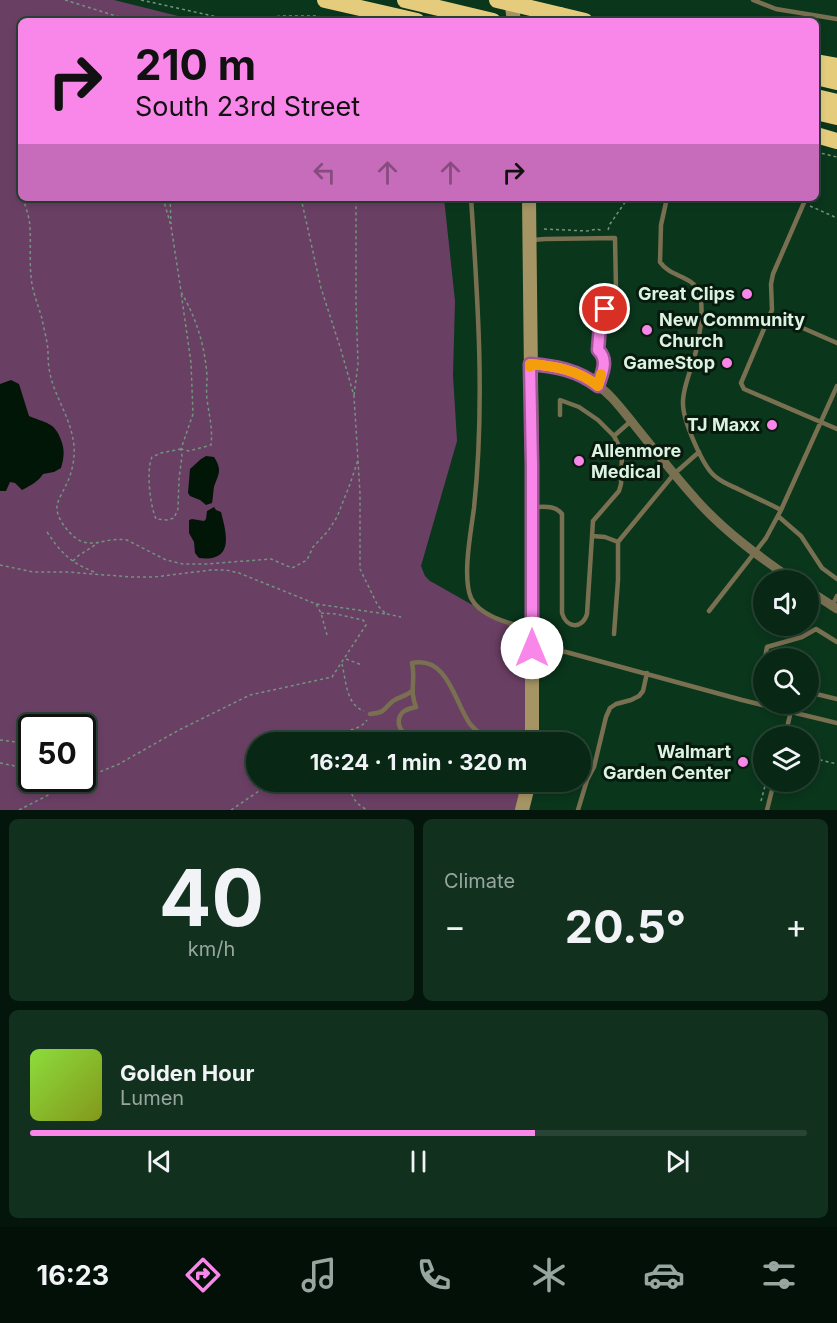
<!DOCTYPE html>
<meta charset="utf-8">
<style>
:root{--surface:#082815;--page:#11301e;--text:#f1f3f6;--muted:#98a6a0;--line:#294434;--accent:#f987e9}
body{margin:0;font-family:Inter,sans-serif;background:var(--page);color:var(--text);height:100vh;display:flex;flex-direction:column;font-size:22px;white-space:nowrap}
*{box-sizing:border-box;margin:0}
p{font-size:20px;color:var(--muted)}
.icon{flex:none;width:33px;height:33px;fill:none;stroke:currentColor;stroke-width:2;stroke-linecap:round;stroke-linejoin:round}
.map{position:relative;height:810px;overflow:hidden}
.details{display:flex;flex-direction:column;gap:9px;padding:9px;background:#04160c;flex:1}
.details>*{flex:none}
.guide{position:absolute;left:18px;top:18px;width:801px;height:183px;border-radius:9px;box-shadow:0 3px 9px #0003,0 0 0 2px var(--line);background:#f987e9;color:#111;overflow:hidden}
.fabs{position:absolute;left:753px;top:570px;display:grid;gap:12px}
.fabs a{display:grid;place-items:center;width:66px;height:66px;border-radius:50%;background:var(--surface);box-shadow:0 3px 9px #0003,0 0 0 2px var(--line);font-size:30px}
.speed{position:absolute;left:18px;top:714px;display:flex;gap:12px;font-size:30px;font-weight:700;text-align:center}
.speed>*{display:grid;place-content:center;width:78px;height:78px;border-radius:50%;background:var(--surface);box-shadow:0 3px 9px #0003,0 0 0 2px var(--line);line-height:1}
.speed .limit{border:3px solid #111;border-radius:9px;background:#fff;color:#111}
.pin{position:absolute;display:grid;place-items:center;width:51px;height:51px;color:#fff;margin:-26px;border:3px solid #fff;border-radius:50%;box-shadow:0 2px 6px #0007}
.me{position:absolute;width:66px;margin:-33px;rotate:0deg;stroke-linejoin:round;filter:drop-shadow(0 0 4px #0008)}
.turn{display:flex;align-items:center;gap:21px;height:126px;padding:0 18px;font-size:27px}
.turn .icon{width:78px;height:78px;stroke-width:2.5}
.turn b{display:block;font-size:42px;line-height:51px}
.lanes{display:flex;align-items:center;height:57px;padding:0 18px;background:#0003;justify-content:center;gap:30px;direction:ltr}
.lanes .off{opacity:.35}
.big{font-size:45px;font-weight:700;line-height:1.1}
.details .widget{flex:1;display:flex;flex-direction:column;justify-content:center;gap:9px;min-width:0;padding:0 21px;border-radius:9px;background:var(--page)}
.details .dial{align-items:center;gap:0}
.dial b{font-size:78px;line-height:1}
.song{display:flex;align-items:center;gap:18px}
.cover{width:72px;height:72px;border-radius:9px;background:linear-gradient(135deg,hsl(90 70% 55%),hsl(70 70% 35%))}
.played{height:6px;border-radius:3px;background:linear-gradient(90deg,var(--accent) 65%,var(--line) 65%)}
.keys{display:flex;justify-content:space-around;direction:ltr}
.heat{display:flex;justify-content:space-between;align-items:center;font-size:33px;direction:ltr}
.details .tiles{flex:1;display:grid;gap:9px;grid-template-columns:1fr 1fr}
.widget:last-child{grid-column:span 2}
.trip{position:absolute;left:246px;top:732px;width:345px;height:60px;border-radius:30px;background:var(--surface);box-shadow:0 3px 9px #0003,0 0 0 2px var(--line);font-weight:700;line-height:60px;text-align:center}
.tabs{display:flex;height:96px;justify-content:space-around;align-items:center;background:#031008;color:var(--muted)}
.tabs .icon{width:42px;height:42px}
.tabs .on{color:var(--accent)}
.tabs b{font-size:27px;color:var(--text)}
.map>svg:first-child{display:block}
.green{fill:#6a3f64;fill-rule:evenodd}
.water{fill:#021608}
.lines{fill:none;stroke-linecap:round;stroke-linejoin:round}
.path{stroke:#73947f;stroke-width:1.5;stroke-dasharray:3 3;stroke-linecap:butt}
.lane{stroke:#797051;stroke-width:4.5}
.street{stroke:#797051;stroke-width:9}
.secondary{stroke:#a59564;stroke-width:14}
.highway{stroke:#e5cc7d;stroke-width:16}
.highway-bridge{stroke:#e5cc7d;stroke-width:16}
.route-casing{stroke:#a25897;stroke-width:15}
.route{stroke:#f987e9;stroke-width:10}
.slow{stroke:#f59e0b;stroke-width:10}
.poi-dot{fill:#f987e9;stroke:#081a0e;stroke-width:2}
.labels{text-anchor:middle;stroke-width:6;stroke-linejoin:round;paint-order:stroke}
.poi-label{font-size:18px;font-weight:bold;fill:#dcf3e2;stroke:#081a0e;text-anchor:end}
</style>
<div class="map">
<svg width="837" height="810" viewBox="0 0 837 810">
<rect width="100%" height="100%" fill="#0a361c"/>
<path class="green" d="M 0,0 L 114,0 L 198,21 L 21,21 L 21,198 L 444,198 L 455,301 L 453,375 L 457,441 L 421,566 L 425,576 L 430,581 L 439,586 L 483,611 L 533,630 L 532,742 L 256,742 L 256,782 L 529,782 L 522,810 L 0,810 ZM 32,728 L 82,728 L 82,778 L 32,778 Z"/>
<path class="water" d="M 11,380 L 19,384 L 29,416 C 45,423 55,422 61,440 C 65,450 64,458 61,468 L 54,472 L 43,474 C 39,481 30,486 22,490 L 15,483 L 10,482 L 6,491 L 0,491 L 0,384 Z
M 206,456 L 214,457 C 223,471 218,474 214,487 C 213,493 213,498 212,503 L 206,505 L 200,500 L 190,496 L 188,493 L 190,469 L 201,459 Z
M 214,507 L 216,510 L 221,512 C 227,535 234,562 199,558 L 195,553 L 194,542 L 189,533 L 189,520 L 192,519 L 204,521 L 206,519 L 207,511 Z"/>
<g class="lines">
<path class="path" d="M 65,0 L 132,21
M 141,0 L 222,18 L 246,19 L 283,16 L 317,16 L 337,21
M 816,152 L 837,157
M 21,153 C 16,164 18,177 21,188
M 23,198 C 26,208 30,219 30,229 C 31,247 29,266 32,284 C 34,296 39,307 42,319 C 44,329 47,340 48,350 C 48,356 48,362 49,368 C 53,396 71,416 74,446 C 75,458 72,474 66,485 C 63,492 58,499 57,506 C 56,513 61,522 65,527 C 87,556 100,536 127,540 L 166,560 L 183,564 L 206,564 L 271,559 L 292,568 L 307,560 L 313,547 L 328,531 L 337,517 L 350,484 L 358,460
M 163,198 L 171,226 L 181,291
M 170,198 L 171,224
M 301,198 L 321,288 L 341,350 L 354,396 L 360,493 L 360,569 L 378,606 L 386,614 L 316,604
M 810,206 L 837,218
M 544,229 L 587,231 L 597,229 L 603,231
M 608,230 L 610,224 L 628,198
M 354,395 L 358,364 L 356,303 L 356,198
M 181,449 L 161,453 L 152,457 C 146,471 150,505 156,519 L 167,520 L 174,518 L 178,509 L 179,479 L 182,456 L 181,449 L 193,414 L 191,363 L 181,292 C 196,317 205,346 207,376 C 207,384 206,391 207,399 C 209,415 213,429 211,445 L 189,451 L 181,449
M 47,532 C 61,553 70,562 94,572
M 73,561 L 78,556 L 98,543
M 0,565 L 33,572 L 69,572 L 130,577 L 154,577 L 211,570 L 226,570 L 239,573 L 316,604 L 321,613 L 327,635
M 387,614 L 401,617
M 346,659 L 362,665
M 342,664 C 346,680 346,705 364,711
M 0,740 L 17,742 L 32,741
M 341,742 L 340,737 C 348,727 358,732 367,720
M 808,757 L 837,764
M 0,763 L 25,768 L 32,768
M 349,782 C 351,795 354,803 367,810
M 761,801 L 766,782
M 19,810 L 68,785 L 119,764 L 179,730 L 250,695 L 332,677 L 366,625 L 363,620 L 336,614 L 321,613
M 231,810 L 259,791 L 277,782"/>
<path class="lane" d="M 753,0 L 776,9 L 837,19
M 816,174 L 816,175
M 471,198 C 478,301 485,405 474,508 C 471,531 462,577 471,598 C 480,617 512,624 530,629
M 667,198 L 661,225 L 660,262 C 670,277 693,276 699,292 C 705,309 699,342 694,359 C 690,372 682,391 683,404 C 683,420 703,468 716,477 C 723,483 732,486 740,490 C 754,497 768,503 781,510
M 806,198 L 773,274 L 771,284 L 772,310 L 741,383 L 744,389 L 837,429
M 532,240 L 545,239 L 615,238 L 616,289 L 605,309 L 600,325 L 598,349 C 609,360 602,373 598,386
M 770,315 L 789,322 L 837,343
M 614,436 L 631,421
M 534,507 C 545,507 555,505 562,514 L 562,613 C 566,628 582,630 587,614 L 593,521 L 619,491 L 621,484 L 622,455 L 619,446 L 614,436 L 598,420 L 579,407 L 560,400 L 560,415
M 778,516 L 801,536 L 822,568 L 837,579
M 592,536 L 605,537 L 618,542
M 832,606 L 837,596
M 709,611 L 766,538 L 781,510 L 837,386
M 614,634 L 618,580 L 618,542 L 674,474 L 699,452
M 534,648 L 566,652 L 742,700 L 837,723
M 765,658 L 767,647 L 802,637 L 816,629 L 837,642
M 764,663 L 762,670 L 764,674
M 808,692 L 837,699
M 370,714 C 387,712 382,710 393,701 C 399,697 406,696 412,691
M 430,733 C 423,735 416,737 410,736 C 399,733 395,720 403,712 C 406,709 412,708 416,707 C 409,690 416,680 412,663 C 448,656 454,701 470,724 C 476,731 484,737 492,742
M 785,736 L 791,711
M 578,810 L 587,780 L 594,767 L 606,717 L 610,708 L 616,704 L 631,700 L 639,696 L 643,691 L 647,673
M 767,810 L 774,782"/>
<path class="street" d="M 530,364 C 552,366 572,369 591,381 C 610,392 623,411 636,427 C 657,453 678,480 701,505 C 728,534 761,558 793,580
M 808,590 L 837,609"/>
<path class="secondary" d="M 511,0 L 514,21
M 529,198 L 532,465 L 532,742
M 522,810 L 529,782"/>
<path class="highway" d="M 325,0 L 417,21
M 405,0 L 493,21
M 560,15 L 585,21
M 816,62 L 837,66
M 816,77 L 837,82
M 816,97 L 837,102
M 816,112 L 837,117
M 816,135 L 837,141"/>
<path class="highway-bridge" d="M 497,0 L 560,15"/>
</g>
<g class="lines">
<defs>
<path id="route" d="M 532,648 L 532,465 L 530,364 C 555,366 578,370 598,386 C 602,373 609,360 598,350 L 600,325 L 605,309"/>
</defs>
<use href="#route" class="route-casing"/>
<use href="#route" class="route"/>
<path class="slow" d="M 530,367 L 530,364 C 555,366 578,370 598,386 L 601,374"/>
</g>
<g class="poi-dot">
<circle cx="747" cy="294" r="6"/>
<circle cx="647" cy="330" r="6"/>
<circle cx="727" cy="363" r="6"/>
<circle cx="772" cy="425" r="6"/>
<circle cx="579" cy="461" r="6"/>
<circle cx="743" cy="762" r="6"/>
</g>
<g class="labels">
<g class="poi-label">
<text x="735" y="300">Great Clips</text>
<text x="659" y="326" text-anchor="start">New Community<tspan x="659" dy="21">Church</tspan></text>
<text x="715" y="369">GameStop</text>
<text x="760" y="431">TJ Maxx</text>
<text x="591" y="457" text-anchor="start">Allenmore<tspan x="591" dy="21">Medical</tspan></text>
<text x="731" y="758">Walmart<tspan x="731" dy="21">Garden Center</tspan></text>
</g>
</g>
</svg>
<div class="fabs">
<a><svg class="icon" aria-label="sound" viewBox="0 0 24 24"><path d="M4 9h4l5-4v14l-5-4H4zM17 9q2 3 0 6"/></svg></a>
<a><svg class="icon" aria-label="search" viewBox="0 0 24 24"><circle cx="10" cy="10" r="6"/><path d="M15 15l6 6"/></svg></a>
<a><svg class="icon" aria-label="layers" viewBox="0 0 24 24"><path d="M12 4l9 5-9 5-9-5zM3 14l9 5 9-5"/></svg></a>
</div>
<div class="speed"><div class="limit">50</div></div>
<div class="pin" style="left:605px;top:309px;background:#d93025"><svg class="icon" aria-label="arrive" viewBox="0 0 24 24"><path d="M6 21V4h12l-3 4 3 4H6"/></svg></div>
<svg class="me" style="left:532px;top:648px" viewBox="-20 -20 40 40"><circle r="19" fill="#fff"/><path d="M0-13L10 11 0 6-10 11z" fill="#f987e9"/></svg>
<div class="trip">16:24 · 1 min · 320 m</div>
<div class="guide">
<div class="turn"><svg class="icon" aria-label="right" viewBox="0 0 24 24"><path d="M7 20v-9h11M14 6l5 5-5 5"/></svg><div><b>210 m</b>South 23rd Street</div></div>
<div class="lanes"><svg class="icon off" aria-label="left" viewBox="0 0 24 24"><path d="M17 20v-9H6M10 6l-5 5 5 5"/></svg><svg class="icon off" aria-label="ahead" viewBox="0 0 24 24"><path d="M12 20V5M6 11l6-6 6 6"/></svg><svg class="icon off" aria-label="ahead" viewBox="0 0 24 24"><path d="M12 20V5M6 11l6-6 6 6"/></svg><svg class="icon" aria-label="right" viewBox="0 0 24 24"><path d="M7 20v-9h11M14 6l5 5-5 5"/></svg></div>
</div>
</div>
<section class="details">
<div class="tiles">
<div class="widget dial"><b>40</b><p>km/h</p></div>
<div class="widget"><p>Climate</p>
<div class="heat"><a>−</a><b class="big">20.5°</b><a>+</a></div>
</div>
<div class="widget">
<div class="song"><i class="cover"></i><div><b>Golden Hour</b><p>Lumen</p></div></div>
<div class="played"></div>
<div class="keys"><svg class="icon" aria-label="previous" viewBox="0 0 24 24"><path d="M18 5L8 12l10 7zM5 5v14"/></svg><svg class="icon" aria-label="pause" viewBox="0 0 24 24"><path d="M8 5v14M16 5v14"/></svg><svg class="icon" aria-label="next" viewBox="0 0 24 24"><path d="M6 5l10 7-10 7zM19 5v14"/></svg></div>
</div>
</div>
</section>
<nav class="tabs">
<b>16:23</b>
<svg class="icon on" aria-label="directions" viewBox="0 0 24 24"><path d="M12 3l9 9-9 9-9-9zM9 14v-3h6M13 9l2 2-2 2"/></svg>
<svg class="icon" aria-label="music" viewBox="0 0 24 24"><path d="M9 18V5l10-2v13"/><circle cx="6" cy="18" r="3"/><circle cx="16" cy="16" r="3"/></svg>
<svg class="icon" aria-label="phone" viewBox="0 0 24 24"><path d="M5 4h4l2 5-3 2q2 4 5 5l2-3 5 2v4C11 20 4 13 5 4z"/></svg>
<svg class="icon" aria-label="climate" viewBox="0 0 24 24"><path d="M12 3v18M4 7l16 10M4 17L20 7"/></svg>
<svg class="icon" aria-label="car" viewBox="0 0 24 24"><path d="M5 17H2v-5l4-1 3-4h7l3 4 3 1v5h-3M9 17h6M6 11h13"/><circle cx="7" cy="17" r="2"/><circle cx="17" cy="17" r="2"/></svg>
<svg class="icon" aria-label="filters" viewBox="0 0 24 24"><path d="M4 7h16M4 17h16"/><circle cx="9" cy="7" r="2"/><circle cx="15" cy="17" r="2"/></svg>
</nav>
